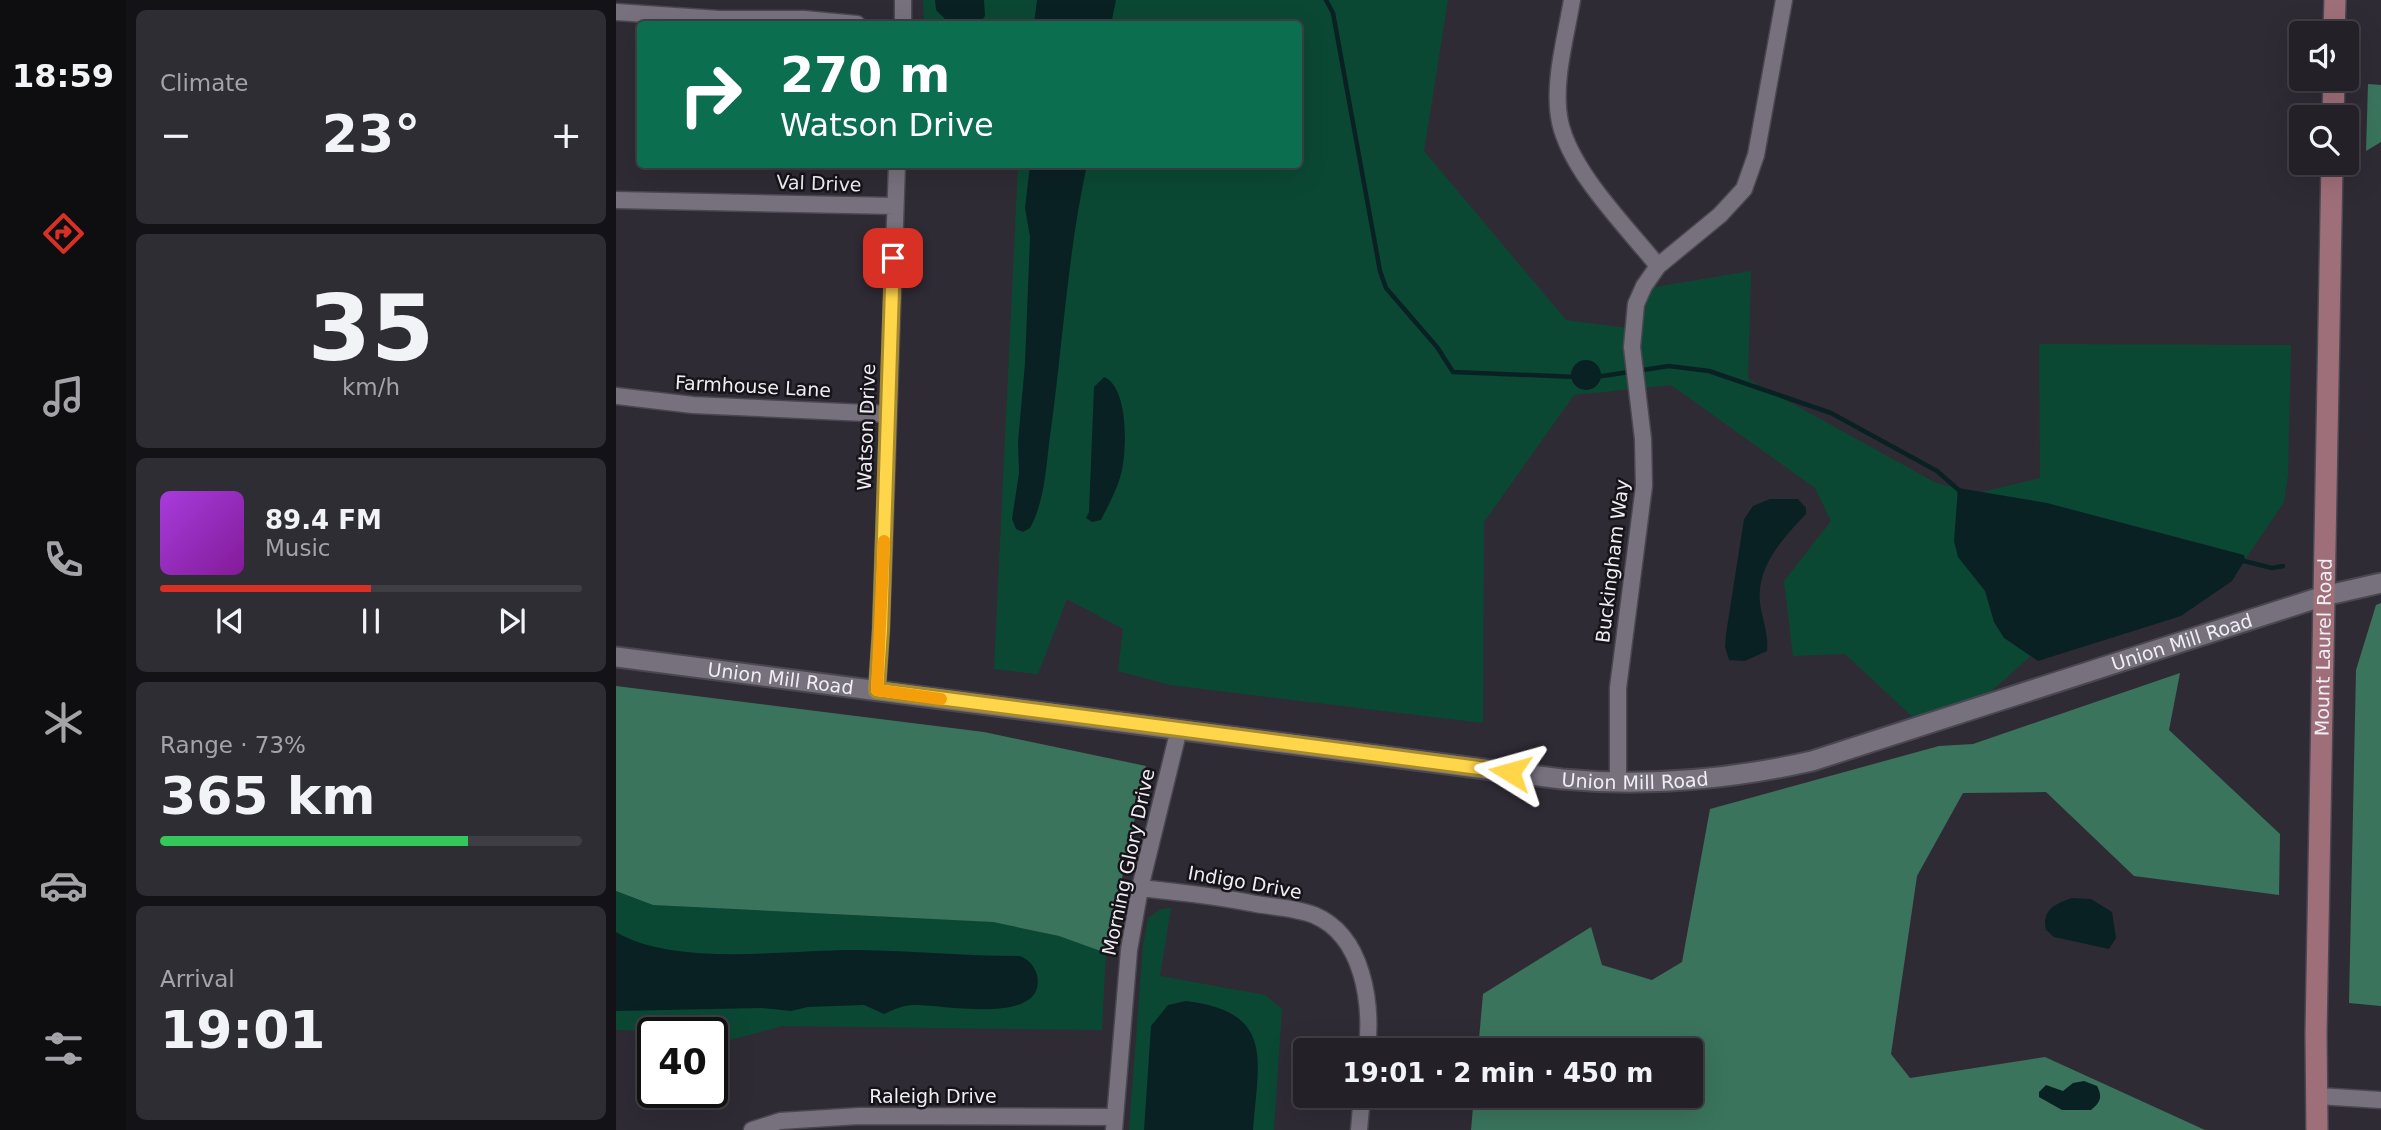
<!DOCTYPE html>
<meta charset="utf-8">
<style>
:root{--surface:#232028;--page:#2f2d34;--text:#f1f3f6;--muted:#a3a3a8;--line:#403e45;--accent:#d93025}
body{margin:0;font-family:"DejaVu Sans",sans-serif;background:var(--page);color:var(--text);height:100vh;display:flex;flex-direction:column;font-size:26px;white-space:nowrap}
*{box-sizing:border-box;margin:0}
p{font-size:23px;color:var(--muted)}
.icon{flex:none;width:38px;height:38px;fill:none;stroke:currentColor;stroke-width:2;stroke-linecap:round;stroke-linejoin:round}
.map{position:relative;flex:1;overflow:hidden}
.details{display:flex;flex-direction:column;gap:10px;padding:10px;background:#131216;width:490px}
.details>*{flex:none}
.banner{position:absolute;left:21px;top:21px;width:665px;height:147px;border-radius:7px;box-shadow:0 7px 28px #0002,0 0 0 2px var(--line);background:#0b6e4f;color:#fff;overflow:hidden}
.tools{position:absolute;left:1673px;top:21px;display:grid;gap:14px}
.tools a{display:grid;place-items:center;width:70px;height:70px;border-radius:7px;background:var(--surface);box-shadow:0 7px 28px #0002,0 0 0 2px var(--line);font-size:35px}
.speed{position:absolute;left:21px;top:1017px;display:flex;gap:14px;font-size:35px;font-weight:700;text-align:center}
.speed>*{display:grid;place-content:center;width:91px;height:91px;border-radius:50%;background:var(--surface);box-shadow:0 7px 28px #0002,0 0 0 2px var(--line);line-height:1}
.speed .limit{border:4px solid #111;border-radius:10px;background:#fff;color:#111}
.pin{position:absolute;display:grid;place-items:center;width:60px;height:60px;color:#fff;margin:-30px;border-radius:14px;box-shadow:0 4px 10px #0006}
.me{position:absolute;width:77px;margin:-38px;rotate:278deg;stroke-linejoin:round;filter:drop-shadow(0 0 5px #0008)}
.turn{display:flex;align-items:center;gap:24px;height:147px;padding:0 28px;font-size:32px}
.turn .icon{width:91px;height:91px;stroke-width:2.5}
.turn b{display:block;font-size:49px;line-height:60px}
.big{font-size:52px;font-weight:700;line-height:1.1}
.details .widget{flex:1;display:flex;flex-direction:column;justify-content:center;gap:10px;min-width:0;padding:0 24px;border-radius:10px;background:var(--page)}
.details .dial{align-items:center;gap:0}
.dial b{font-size:91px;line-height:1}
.song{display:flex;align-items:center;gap:21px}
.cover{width:84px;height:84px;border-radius:10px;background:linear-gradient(135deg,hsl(280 70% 55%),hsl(290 70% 35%))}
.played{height:7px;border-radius:4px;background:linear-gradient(90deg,var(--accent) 50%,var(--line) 50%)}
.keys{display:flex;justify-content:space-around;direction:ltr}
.heat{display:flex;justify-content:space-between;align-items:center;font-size:38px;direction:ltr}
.charge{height:10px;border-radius:5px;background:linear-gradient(90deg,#34c759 73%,var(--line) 0)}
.trip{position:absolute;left:677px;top:1038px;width:410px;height:70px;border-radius:7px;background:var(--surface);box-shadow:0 7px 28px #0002,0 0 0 2px var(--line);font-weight:700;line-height:70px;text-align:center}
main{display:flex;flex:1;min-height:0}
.tabs{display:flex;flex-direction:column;width:126px;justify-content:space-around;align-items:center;background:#0e0d10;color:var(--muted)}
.tabs .icon{width:49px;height:49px}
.tabs .current{color:var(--accent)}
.tabs b{font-size:32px;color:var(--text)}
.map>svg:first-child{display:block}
.green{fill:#0b4833}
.forest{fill:#3a745c}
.water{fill:#0a2124}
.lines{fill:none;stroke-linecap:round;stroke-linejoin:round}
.stream{stroke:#0a2124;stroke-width:4.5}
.minor-casing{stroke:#4b4751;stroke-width:19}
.tertiary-casing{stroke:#4b4751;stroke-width:23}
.secondary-casing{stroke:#4b4751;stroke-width:24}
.minor{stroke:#76717d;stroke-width:16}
.tertiary{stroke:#76717d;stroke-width:19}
.secondary{stroke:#9f6f79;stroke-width:21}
.route-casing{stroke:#a68a30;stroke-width:18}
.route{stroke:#ffd54a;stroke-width:12}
.slow{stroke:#f59e0b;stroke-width:12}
.labels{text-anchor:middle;stroke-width:5;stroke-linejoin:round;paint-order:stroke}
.street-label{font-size:19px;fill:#f0edf4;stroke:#161419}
</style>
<main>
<nav class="tabs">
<b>18:59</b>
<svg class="icon current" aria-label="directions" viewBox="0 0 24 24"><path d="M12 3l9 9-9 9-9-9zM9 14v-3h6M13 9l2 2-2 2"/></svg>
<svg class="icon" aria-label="music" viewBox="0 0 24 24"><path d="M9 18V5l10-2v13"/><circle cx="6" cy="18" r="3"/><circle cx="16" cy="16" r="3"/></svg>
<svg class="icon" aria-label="phone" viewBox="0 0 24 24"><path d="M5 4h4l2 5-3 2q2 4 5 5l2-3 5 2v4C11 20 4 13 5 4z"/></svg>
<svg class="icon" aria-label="climate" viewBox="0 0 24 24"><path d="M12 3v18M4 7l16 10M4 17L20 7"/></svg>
<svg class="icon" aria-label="car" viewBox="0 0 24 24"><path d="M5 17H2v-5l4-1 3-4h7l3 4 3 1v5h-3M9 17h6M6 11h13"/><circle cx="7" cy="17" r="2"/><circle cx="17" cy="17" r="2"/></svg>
<svg class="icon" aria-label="filters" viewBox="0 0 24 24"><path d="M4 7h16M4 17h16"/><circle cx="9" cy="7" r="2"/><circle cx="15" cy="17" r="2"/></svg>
</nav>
<section class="details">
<div class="widget"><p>Climate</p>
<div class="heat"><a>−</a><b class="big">23°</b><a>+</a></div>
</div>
<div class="widget dial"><b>35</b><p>km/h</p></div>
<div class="widget">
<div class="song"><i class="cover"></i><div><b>89.4 FM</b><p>Music</p></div></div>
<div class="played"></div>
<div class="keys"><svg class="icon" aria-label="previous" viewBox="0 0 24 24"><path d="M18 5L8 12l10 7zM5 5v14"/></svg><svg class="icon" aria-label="pause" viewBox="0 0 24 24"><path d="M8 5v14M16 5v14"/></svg><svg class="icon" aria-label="next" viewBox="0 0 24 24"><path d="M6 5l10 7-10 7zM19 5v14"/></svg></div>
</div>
<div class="widget"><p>Range · 73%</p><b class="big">365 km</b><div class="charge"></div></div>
<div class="widget"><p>Arrival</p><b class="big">19:01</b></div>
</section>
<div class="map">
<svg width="1765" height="1130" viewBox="0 0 1765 1130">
<rect width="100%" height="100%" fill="#2f2b35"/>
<path class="green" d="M 307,0 L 832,0 L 808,151 L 950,320 L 1011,328 L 1021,290 L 1135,271 L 1132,379 L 1320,483 L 1362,493 L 1424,478 L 1423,344 L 1675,345 L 1672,475 L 1668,502 L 1624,567 L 1437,636 L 1362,703 L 1302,722 L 1229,654 L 1177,656 L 1168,581 L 1215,521 L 1199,488 L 1055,385 L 958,395 L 868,522 L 867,723 L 554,685 L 502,671 L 507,629 L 451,599 L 422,674 L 378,669 L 402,165 L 682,164 L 682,24 L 308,24 Z
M 0,891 L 37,905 L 377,922 L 443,936 L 490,953 L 486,1030 L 166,1026 L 96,1045 L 96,1032 L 0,1030 Z
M 555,908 L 544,976 L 649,995 L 666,1009 L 658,1130 L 513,1130 L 527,945 L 532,918 L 545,909 Z"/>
<path class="forest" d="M 1752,84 L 1765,85 L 1765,142 L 1750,151 Z
M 1765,603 L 1765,1006 L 1733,1003 L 1740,670 L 1760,605 Z
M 1564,673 L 1553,730 L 1664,834 L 1663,895 L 1518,876 L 1430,792 L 1347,793 L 1301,876 L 1275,1054 L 1294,1078 L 1429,1057 L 1589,1130 L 855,1130 L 858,1096 L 1074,1096 L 1074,1050 L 862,1050 L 867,994 L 975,927 L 986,965 L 1036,980 L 1066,962 L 1094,809 L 1323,746 L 1357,744 Z
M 0,686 L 368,732 L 530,766 L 490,953 L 443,936 L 377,922 L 37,905 L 0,891 Z"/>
<path class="water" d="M 319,0 L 368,0 L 369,16 L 363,24 L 332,22 L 320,10 Z
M 421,0 L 500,0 L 495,24 L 418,24 Z
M 414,165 L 471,165 C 452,251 447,342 435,429 C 430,462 430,499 414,528 L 407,532 L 400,529 L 396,519 L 403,473 L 402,442 L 409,363 L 414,237 L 409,208 Z
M955 375a15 15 0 1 1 30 0a15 15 0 1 1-30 0Z
M 488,377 C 513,387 511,452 505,474 C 501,490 492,506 485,520 L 476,522 L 470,518 L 473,512 L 478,387 Z
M 1342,488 L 1431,503 L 1628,555 L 1629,560 L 1616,581 L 1565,616 L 1422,661 L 1388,638 L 1378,622 L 1369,591 L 1342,557 L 1338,541 Z
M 1154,499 L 1182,499 L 1190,508 L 1190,514 C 1167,538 1140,567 1144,603 C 1146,619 1153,634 1151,651 L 1129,661 L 1113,660 L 1109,647 L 1110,634 L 1128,519 L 1137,506 Z
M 1456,898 L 1475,899 L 1496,912 L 1500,938 L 1493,949 L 1438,937 L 1430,930 C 1425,910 1440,903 1456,898 Z
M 0,932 C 61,968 173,949 243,950 C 297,951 350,956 404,956 C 413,960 418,965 421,975 C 432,1027 323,1004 299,1005 C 287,1005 279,1009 268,1014 L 248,1005 L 192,1007 L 175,1011 L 145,1008 L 0,1011 Z
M 570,1001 C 660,1012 642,1061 637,1130 L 528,1130 L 535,1026 L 552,1005 Z
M 1468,1081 L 1481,1086 C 1487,1097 1484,1103 1475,1110 L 1446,1110 L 1423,1097 L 1423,1092 L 1430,1085 L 1447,1091 L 1457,1083 Z"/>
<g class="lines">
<path class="stream" d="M 710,0 L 717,13 L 764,271 L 770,288 L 821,347 L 837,372 L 961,377
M 980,377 L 1053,366 L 1093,371 L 1215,413 L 1321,471 L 1345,492
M 1624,560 L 1656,568 L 1667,566"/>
<defs>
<path id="minor" d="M 956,0 C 950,37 936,84 944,122 C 955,172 1010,226 1042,266
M 0,12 L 103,19 L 188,19 L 241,24
M 287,24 L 287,0
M 0,200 L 279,206
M 0,396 L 77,405 L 272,414
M 261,690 L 265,629 L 281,164
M 1002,783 L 1002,688 L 1028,486 L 1027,439 L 1016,347 L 1020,304 L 1028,286 L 1042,266 L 1104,215 L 1128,189 L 1140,155 L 1168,0
M 524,888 C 563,892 601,896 640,904 C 658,907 680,908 698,915 C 748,936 756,1004 751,1050
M 1702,1096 L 1765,1100
M 136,1130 L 164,1121 L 243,1116 L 499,1117
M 498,1130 L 513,950 L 524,888 L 563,729
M 743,1130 L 746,1096"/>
<g id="tertiary">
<path id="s1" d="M 0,657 L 946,779 C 1031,787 1112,780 1196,761 L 1708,596 L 1765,583"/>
</g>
<g id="secondary">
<path d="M 1718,33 L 1719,0"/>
<path d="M 1717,117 L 1718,79"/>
<path id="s2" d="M 1701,1130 L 1700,1034 L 1716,163"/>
</g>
</defs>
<use href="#minor" class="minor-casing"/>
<use href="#tertiary" class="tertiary-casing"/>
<use href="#secondary" class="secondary-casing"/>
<use href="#minor" class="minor"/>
<use href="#tertiary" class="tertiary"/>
<use href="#secondary" class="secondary"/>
</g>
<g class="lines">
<defs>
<path id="route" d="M 277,258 L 265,629 L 261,690 L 894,772"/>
</defs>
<use href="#route" class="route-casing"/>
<use href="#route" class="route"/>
<path class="slow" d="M 268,541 L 261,690 L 325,699"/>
</g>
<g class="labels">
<g class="street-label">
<text transform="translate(203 183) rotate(2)" y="7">Val Drive</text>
<text transform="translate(137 386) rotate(3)" y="7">Farmhouse Lane</text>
<text transform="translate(250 427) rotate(-88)" y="7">Watson Drive</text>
<text transform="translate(996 561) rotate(-83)" y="7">Buckingham Way</text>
<text dy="7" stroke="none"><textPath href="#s1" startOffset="1594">Union Mill Road</textPath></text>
<text dy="7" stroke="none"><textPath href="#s2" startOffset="483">Mount Laurel Road</textPath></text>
<text dy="7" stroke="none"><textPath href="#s1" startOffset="166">Union Mill Road</textPath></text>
<text dy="7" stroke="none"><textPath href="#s1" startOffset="1027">Union Mill Road</textPath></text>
<text transform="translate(512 862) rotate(-78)" y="7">Morning Glory Drive</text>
<text transform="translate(629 882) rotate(10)" y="7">Indigo Drive</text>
<text x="317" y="1103">Raleigh Drive</text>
</g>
</g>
</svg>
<div class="tools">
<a><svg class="icon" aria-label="sound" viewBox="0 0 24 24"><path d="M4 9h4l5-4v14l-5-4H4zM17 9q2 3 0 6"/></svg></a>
<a><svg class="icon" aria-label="search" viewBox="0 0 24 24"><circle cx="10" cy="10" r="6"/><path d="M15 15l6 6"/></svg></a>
</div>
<div class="speed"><div class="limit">40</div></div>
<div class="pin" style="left:277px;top:258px;background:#d93025"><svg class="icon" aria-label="arrive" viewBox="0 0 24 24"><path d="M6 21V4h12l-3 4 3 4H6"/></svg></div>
<svg class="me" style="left:894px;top:772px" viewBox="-20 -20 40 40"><path d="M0-17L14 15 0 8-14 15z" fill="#ffd54a" stroke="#fff" stroke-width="4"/></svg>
<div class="trip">19:01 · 2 min · 450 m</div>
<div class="banner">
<div class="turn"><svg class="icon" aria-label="right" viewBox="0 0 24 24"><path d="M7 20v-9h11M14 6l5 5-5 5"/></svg><div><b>270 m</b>Watson Drive</div></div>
</div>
</div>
</main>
